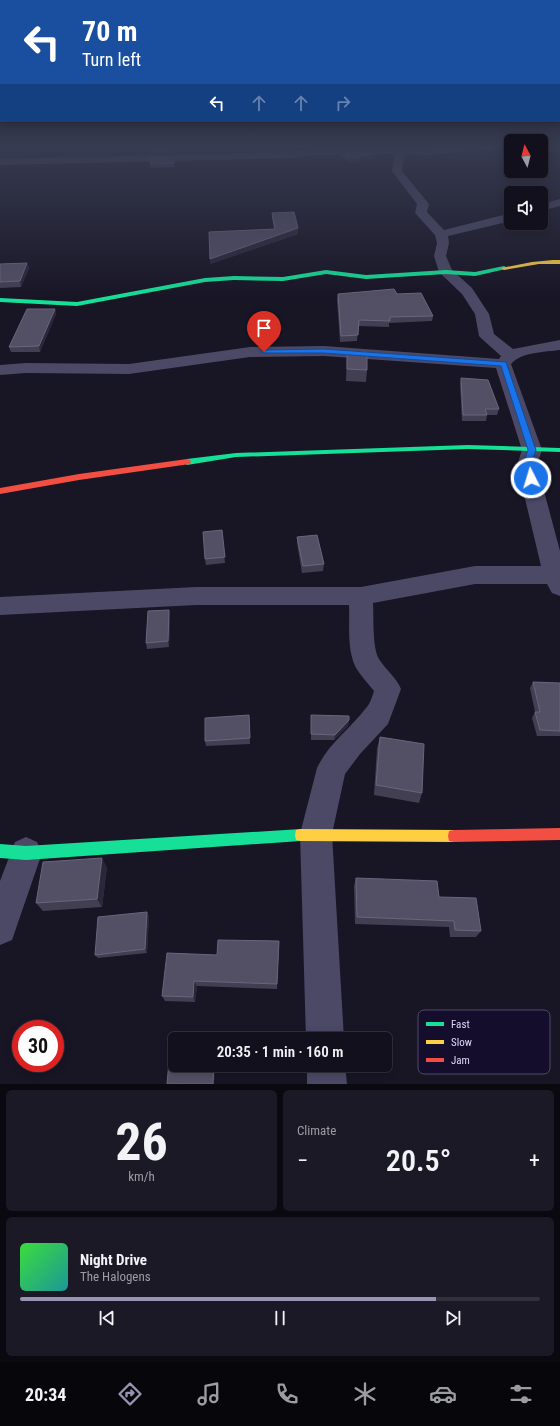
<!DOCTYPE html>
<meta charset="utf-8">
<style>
:root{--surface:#12101c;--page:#1b1925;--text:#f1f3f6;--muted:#9c9da3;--line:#31303b;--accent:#9994b3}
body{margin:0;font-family:"Roboto Condensed",sans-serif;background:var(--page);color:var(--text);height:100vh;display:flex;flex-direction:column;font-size:15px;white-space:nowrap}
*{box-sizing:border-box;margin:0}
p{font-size:13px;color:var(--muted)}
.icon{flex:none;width:22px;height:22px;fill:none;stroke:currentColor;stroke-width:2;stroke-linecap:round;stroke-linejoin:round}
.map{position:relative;height:1084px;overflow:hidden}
.sheet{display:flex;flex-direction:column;gap:6px;padding:6px;background:#0a090f;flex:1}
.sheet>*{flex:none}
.banner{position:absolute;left:0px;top:0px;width:560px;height:122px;box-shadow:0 2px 10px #0003,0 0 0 1px var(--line);background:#1a4fa0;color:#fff;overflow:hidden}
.needle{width:26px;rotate:353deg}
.buttons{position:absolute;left:504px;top:134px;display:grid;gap:8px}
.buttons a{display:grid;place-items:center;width:44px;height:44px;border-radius:6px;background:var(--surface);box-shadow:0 2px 10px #0003,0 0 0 1px var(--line);font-size:20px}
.speed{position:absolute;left:12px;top:1020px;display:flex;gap:8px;font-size:20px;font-weight:700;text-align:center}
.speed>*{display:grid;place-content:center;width:52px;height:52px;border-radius:50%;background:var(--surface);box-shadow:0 2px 10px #0003,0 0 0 1px var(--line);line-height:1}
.speed .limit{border:6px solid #d22;background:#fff;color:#111}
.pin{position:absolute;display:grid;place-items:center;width:34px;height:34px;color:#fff;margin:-41px -17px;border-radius:50% 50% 50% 0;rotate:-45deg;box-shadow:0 0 4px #0007}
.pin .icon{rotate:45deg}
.me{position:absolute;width:44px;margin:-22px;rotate:355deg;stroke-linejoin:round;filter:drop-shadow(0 0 3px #0008)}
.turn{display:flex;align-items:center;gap:14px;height:84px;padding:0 16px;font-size:18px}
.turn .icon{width:52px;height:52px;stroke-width:2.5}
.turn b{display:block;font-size:28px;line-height:34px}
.lanes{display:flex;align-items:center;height:38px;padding:0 16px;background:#0003;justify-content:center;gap:20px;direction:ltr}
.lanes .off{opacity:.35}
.big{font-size:30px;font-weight:600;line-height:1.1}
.sheet .card{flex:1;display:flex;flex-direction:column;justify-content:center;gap:6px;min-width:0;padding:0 14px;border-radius:6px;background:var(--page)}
.sheet .dial{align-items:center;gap:0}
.dial b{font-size:52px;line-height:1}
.song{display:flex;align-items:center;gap:12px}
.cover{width:48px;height:48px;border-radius:6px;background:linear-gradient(135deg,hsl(120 70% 55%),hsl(180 70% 35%))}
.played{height:4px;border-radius:2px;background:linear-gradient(90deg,var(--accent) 80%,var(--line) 80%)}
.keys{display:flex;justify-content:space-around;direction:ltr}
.heat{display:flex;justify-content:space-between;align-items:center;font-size:22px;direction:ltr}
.sheet .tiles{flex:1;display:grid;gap:6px;grid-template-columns:1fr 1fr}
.card:last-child{grid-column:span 2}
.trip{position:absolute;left:168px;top:1032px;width:224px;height:40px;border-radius:6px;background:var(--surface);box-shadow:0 2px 10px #0003,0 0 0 1px var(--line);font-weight:600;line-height:40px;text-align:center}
.tabs{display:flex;height:64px;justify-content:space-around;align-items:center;background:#07060b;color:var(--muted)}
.tabs .icon{width:28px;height:28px}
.tabs .active{color:var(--accent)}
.tabs b{font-size:18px;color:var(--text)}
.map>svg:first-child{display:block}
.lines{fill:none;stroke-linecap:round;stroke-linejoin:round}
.street{fill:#4b4966;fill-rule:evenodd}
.fast{fill:#16e098;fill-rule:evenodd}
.slow{fill:#ffcf43;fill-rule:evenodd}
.jam{fill:#f24e42;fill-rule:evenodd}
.wall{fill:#433f53}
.shaded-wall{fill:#2b2739}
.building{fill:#534f65;stroke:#69657e}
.route{fill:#1a73e8;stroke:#114b97}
.key{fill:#140e2c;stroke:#514b6b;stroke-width:1}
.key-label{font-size:11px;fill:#ded9ff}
</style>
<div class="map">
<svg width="560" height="1084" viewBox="0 0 560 1084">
<rect width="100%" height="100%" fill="#181525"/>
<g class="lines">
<path class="street" d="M 442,147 L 496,147 L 492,150 L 428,155 L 404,154 L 402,171 L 429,204 L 427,212 L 444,230 L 511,213 L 511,221 L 448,236 L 449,243 L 446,256 L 452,270 L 472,288 L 489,314 L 494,334 L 513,349 L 560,340 L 560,350 C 545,352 521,352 511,364 L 542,450 L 537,465 L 560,551 L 560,596 L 552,593 L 547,584 L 475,584 L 373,603 C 374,617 372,647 379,659 C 386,670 396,677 401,689 L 388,724 L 360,754 L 345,774 L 332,834 L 344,1039 L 306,1039 L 300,834 L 317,768 C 328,744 350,729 366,708 C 370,704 372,697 374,691 C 369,685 363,678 358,671 C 346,653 350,626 349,605 L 196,605 L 0,615 L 0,597 L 196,587 L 361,587 L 475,566 L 541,566 L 517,465 L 522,450 L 496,368 L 324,356 L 250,357 L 129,374 L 26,373 L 0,375 L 0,365 L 26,363 L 129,364 L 250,347 L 324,346 L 499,359 L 501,356 L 482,339 L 479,336 L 475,314 L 462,294 L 439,272 L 434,256 L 437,243 L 435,235 L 415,213 L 417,204 L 392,171 L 395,154 L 315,155 L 291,158 L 0,165 L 0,159 L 291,152 L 315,149 L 428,149 Z
M 541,147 L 560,147 L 560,152 L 541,151 Z
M 560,199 L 560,206 L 541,211 L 541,204 Z
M 26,837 L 37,842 L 42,853 L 12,940 L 0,945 L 0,881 L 15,842 Z
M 307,1065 L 345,1065 L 347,1084 L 307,1084 Z"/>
<path class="fast" d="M 504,266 L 506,267 L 506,269 L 475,276 L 446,274 L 366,279 L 326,274 L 283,281 L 234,280 L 205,282 L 77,306 L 0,302 L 0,298 L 77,302 L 205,278 L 234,276 L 283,277 L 326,270 L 366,275 L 446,270 L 475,272 Z
M 468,445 L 560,448 L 560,452 L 468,449 L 236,457 L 187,465 L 183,462 L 187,459 L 236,453 Z
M 301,829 L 306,830 L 307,835 L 306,840 L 301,841 L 26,860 L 0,858 L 0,844 L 26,846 Z"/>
<path class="slow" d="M 553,260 L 560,260 L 560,264 L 539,264 L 504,270 L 501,268 L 532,262 Z
M 301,829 L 454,830 L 459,831 L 460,836 L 459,841 L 454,842 L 301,841 L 296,840 L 295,835 L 296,830 Z"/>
<path class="jam" d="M 187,459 L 190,460 L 191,462 L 190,464 L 79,480 L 0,494 L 0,488 L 79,474 Z
M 560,828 L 560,840 L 454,842 L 449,841 L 448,836 L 449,831 L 454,830 Z"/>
</g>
<path class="wall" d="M 173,147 L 174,153 L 151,154 L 151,150 Z
M 341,152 L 375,158 L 350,162 L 340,156 Z
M 173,158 L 174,167 L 151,168 L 150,164 Z
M 272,213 L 298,234 L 210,264 L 274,229 L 272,218 Z
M 27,263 L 29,268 L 21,287 L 0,288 L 0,264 Z
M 338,294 L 397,294 L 433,316 L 432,321 L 389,323 L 389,327 L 358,326 L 357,341 L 340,342 L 337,299 Z
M 55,309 L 56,314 L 40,352 L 11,352 L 9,347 Z
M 347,351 L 367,370 L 366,382 L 346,381 Z
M 461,378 L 499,409 L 497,415 L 487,415 L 486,421 L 462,421 L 460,384 Z
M 222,530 L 225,563 L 206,565 L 205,559 Z
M 297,537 L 324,564 L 323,571 L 302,573 L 297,543 Z
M 169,610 L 170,616 L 169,647 L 147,649 L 146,643 Z
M 533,682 L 560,683 L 560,736 L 537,736 L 532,718 L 535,712 L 530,688 Z
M 249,715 L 250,744 L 206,746 L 205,741 Z
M 311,720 L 349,720 L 348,726 L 334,740 L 311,740 Z
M 380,737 L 422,793 L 419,803 L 374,795 L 377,748 Z
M 107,867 L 102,907 L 43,911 L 36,903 Z
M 356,878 L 439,897 L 481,931 L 476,937 L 450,937 L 449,927 L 355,924 L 354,886 Z
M 149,916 L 147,953 L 98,958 L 95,955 Z
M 279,941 L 277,989 L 197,986 L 195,1002 L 165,1001 L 162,996 L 217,955 Z
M 295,1065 L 294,1068 L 271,1068 L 271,1066 Z"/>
<path class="shaded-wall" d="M 375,154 L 375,158 L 350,162 L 350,158 Z
M 298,228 L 298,234 L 210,264 L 210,259 Z
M 27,263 L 29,268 L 21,287 L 20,281 Z
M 55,309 L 56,314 L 40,352 L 39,346 Z
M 169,610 L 170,616 L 169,647 L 168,641 Z
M 349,720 L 348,726 L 334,740 L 335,735 Z
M 102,858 L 107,867 L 102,907 L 97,899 Z
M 147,912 L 149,916 L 147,953 L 145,949 Z
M 194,981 L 197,986 L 195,1002 L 193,997 Z
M 214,1065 L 215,1065 L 214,1084 L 213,1084 Z"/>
<path class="building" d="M 151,147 L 173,147 L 173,149 L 151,150 Z
M 374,151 L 375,154 L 350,158 L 341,152 Z
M 150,158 L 173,158 L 174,163 L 150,164 Z
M 294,212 L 298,228 L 210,259 L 209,232 L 275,229 L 272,213 Z
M 27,263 L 20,281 L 0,282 L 0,264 Z
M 394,289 L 397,294 L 421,293 L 433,316 L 390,317 L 390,321 L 359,320 L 358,335 L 341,336 L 338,294 Z
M 27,309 L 55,309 L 39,346 L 9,347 Z
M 347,351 L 367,352 L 367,370 L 347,369 Z
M 461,378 L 488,380 L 499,409 L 485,409 L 487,415 L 463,415 Z
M 222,530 L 225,557 L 205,559 L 203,532 Z
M 317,535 L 324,564 L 303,566 L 297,537 Z
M 169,610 L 168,641 L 146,643 L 148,611 Z
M 533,682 L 560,683 L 560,731 L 540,730 L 535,712 L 540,712 Z
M 249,715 L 250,738 L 205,741 L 205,718 Z
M 311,715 L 349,716 L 349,720 L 335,735 L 311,734 Z
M 380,737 L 424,744 L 422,793 L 376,785 Z
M 102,858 L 97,899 L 36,903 L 43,862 Z
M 356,878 L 437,881 L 439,897 L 476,898 L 481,931 L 455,930 L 454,921 L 357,917 Z
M 147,912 L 145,949 L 95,955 L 98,917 Z
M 218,940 L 279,941 L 277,984 L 194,981 L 193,997 L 162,996 L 167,953 L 217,955 Z
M 170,1050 L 175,1050 L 175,1065 L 214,1065 L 213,1084 L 167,1084 Z
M 271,1065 L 295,1065 L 295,1066 L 271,1066 Z"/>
<linearGradient id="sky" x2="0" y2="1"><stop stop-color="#0d0c14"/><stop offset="0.49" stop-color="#373b51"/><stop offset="1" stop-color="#373b51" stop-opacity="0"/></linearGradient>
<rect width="560" height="299" fill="url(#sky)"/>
<path class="route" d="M 324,349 L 506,362 L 536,450 L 531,464 L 535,478 L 531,481 L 526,478 L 523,464 L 528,450 L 501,366 L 324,353 L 264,353 L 261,352 L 264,350 Z"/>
<rect x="418" y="1010" width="132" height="64" rx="6" class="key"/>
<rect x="426" y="1022" width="18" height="4" fill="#16e098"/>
<rect x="426" y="1040" width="18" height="4" fill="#ffcf43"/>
<rect x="426" y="1058" width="18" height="4" fill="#f24e42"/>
<g class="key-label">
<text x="451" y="1028">Fast</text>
<text x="451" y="1046">Slow</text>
<text x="451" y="1064">Jam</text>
</g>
</svg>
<div class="buttons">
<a><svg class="needle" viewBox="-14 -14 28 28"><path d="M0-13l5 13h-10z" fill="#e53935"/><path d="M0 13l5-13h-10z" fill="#9c9da3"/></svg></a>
<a><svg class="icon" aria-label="sound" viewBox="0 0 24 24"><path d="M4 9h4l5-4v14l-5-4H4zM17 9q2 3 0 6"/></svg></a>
</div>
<div class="speed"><div class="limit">30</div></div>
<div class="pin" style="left:264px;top:352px;background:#d93025"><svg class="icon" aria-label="arrive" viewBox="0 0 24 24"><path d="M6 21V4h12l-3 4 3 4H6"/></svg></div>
<svg class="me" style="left:531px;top:478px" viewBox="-20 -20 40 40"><circle r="17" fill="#1a73e8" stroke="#fff" stroke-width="3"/><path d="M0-11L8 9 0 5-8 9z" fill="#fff"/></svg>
<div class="trip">20:35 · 1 min · 160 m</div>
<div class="banner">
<div class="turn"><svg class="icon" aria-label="left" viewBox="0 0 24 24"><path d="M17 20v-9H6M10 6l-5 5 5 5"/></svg><div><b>70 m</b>Turn left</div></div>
<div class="lanes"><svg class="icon" aria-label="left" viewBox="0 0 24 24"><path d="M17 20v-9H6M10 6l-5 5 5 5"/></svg><svg class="icon off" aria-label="ahead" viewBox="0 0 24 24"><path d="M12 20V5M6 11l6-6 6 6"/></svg><svg class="icon off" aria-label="ahead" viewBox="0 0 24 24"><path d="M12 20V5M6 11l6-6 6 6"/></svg><svg class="icon off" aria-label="right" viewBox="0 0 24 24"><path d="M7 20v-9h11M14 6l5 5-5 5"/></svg></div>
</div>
</div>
<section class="sheet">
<div class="tiles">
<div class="card dial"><b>26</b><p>km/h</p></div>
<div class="card"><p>Climate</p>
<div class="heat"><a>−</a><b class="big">20.5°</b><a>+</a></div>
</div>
<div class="card">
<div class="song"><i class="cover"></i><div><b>Night Drive</b><p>The Halogens</p></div></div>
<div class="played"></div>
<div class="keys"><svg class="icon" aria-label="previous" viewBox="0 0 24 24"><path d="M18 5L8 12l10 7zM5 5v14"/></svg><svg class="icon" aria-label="pause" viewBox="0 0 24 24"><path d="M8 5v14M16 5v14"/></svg><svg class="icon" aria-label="next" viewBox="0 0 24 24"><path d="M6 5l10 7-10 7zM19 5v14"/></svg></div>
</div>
</div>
</section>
<nav class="tabs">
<b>20:34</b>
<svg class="icon active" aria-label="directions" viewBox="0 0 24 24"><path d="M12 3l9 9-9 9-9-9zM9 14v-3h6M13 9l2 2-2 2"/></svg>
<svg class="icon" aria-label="music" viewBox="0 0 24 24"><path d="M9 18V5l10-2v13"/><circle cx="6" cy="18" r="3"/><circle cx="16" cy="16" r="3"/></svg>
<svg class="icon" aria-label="phone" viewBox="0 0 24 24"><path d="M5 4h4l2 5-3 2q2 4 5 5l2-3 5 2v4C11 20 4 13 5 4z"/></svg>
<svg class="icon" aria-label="climate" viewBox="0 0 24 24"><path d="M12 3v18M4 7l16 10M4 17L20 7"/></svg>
<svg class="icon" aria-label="car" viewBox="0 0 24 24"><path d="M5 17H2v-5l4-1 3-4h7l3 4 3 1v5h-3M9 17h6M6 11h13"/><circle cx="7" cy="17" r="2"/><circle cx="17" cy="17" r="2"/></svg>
<svg class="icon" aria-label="filters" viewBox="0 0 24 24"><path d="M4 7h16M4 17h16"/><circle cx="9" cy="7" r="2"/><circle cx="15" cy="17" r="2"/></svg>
</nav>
